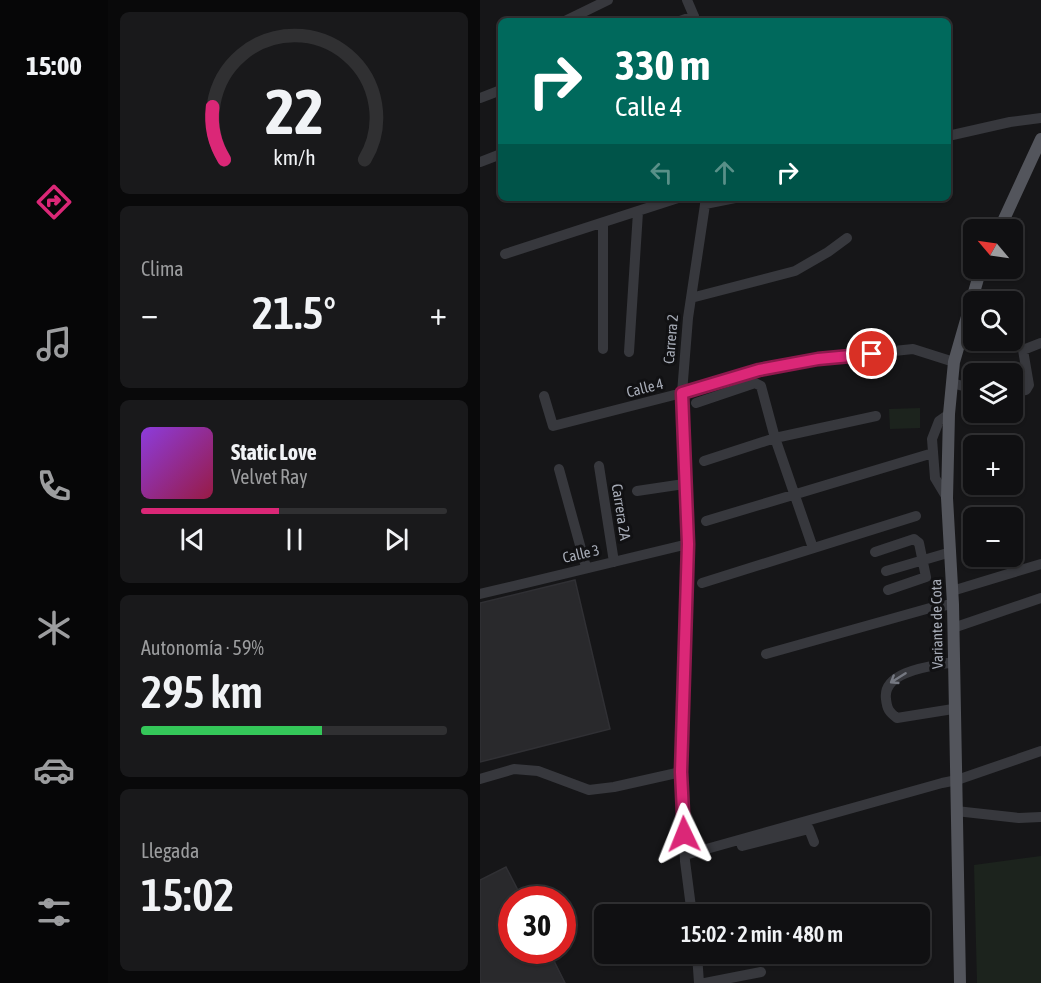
<!DOCTYPE html>
<html lang="es">
<meta charset="utf-8">
<style>
:root{--surface:#101012;--page:#19191b;--text:#f1f3f6;--muted:#9c9d9f;--line:#303032;--accent:#db2777}
body{margin:0;font-family:"Asap Condensed",sans-serif;background:var(--page);color:var(--text);height:100vh;display:flex;flex-direction:column;font-size:22px;white-space:nowrap}
*{box-sizing:border-box;margin:0}
p{font-size:20px;color:var(--muted)}
.icon{flex:none;width:33px;height:33px;fill:none;stroke:currentColor;stroke-width:2;stroke-linecap:round;stroke-linejoin:round}
.map{position:relative;flex:1;overflow:hidden}
.sheet{display:flex;flex-direction:column;gap:12px;padding:12px;background:#09090a;width:372px}
.sheet>*{flex:none}
.banner{position:absolute;left:18px;top:18px;width:453px;height:183px;border-radius:9px;box-shadow:0 2px 4px #0004,0 0 0 2px var(--line);background:#00695c;color:#fff;overflow:hidden}
.needle{width:39px;rotate:299deg}
.buttons{position:absolute;left:483px;top:219px;display:grid;gap:12px}
.buttons a{display:grid;place-items:center;width:60px;height:60px;border-radius:9px;background:var(--surface);box-shadow:0 2px 4px #0004,0 0 0 2px var(--line);font-size:30px}
.speed{position:absolute;left:18px;top:886px;display:flex;gap:12px;font-size:30px;font-weight:700;text-align:center}
.speed>*{display:grid;place-content:center;width:78px;height:78px;border-radius:50%;background:var(--surface);box-shadow:0 2px 4px #0004,0 0 0 2px var(--line);line-height:1}
.speed .limit{border:9px solid #d22;background:#fff;color:#111}
.pin{position:absolute;display:grid;place-items:center;width:51px;height:51px;color:#fff;margin:-26px;border:3px solid #fff;border-radius:50%;box-shadow:0 2px 6px #0007}
.me{position:absolute;width:66px;margin:-33px;rotate:358deg;stroke-linejoin:round;filter:drop-shadow(0 0 4px #0008)}
.turn{display:flex;align-items:center;gap:21px;height:126px;padding:0 18px;font-size:27px}
.turn .icon{width:78px;height:78px;stroke-width:2.5}
.turn b{display:block;font-size:42px;line-height:51px}
.lanes{display:flex;align-items:center;height:57px;padding:0 18px;background:#0003;justify-content:center;gap:30px;direction:ltr}
.lanes .off{opacity:.35}
.big{font-size:45px;font-weight:600;line-height:1.1}
.sheet .card{flex:1;display:flex;flex-direction:column;justify-content:center;gap:9px;min-width:0;padding:0 21px;border-radius:9px;background:var(--page)}
.sheet .dial{align-items:center;gap:0}
.dial svg{height:156px;overflow:visible;fill:none;stroke:var(--line);stroke-width:7;stroke-linecap:round;text-anchor:middle}
.dial text{fill:var(--text);stroke:none}
.song{display:flex;align-items:center;gap:18px}
.cover{width:72px;height:72px;border-radius:9px;background:linear-gradient(135deg,hsl(270 70% 55%),hsl(340 70% 35%))}
.played{height:6px;border-radius:3px;background:linear-gradient(90deg,var(--accent) 45%,var(--line) 45%)}
.keys{display:flex;justify-content:space-around;direction:ltr}
.heat{display:flex;justify-content:space-between;align-items:center;font-size:33px;direction:ltr}
.charge{height:9px;border-radius:4px;background:linear-gradient(90deg,#34c759 59%,var(--line) 0)}
.trip{position:absolute;left:114px;top:904px;width:336px;height:60px;border-radius:9px;background:var(--surface);box-shadow:0 2px 4px #0004,0 0 0 2px var(--line);font-weight:600;line-height:60px;text-align:center}
main{display:flex;flex:1;min-height:0}
.tabs{display:flex;flex-direction:column;width:108px;justify-content:space-around;align-items:center;background:#060607;color:var(--muted)}
.tabs .icon{width:42px;height:42px}
.tabs .selected{color:var(--accent)}
.tabs b{font-size:27px;color:var(--text)}
.map>svg:first-child{display:block}
.green{fill:#1c231d}
.building{fill:#29292c;stroke:#303034;stroke-width:1.5}
.lines{fill:none;stroke-linecap:round;stroke-linejoin:round}
.minor{stroke:#37383d;stroke-width:10}
.major{stroke:#53555c;stroke-width:12}
.oneway{stroke:#757881}
.route-casing{stroke:#8e194d;stroke-width:15}
.route{stroke:#db2777;stroke-width:10}
.labels{text-anchor:middle;stroke-width:6;stroke-linejoin:round;paint-order:stroke}
.street-label{font-size:15px;fill:#a8adb8;stroke:#111113}
</style>
<main>
<nav class="tabs">
<b>15:00</b>
<svg class="icon selected" aria-label="directions" viewBox="0 0 24 24"><path d="M12 3l9 9-9 9-9-9zM9 14v-3h6M13 9l2 2-2 2"/></svg>
<svg class="icon" aria-label="music" viewBox="0 0 24 24"><path d="M9 18V5l10-2v13"/><circle cx="6" cy="18" r="3"/><circle cx="16" cy="16" r="3"/></svg>
<svg class="icon" aria-label="phone" viewBox="0 0 24 24"><path d="M5 4h4l2 5-3 2q2 4 5 5l2-3 5 2v4C11 20 4 13 5 4z"/></svg>
<svg class="icon" aria-label="climate" viewBox="0 0 24 24"><path d="M12 3v18M4 7l16 10M4 17L20 7"/></svg>
<svg class="icon" aria-label="car" viewBox="0 0 24 24"><path d="M5 17H2v-5l4-1 3-4h7l3 4 3 1v5h-3M9 17h6M6 11h13"/><circle cx="7" cy="17" r="2"/><circle cx="17" cy="17" r="2"/></svg>
<svg class="icon" aria-label="filters" viewBox="0 0 24 24"><path d="M4 7h16M4 17h16"/><circle cx="9" cy="7" r="2"/><circle cx="15" cy="17" r="2"/></svg>
</nav>
<section class="sheet">
<div class="card dial"><svg viewBox="0 0 100 80">
<path d="M14 69A42 42 0 1 1 86 69"/>
<path d="M14 69A42 42 0 0 1 8 42" stroke="#db2777"/>
<text x="50" y="56" font-size="32" font-weight="700">22</text>
<text x="50" y="72" font-size="11">km/h</text>
</svg></div>
<div class="card"><p>Clima</p>
<div class="heat"><a>−</a><b class="big">21.5°</b><a>+</a></div>
</div>
<div class="card">
<div class="song"><i class="cover"></i><div><b>Static Love</b><p>Velvet Ray</p></div></div>
<div class="played"></div>
<div class="keys"><svg class="icon" aria-label="previous" viewBox="0 0 24 24"><path d="M18 5L8 12l10 7zM5 5v14"/></svg><svg class="icon" aria-label="pause" viewBox="0 0 24 24"><path d="M8 5v14M16 5v14"/></svg><svg class="icon" aria-label="next" viewBox="0 0 24 24"><path d="M6 5l10 7-10 7zM19 5v14"/></svg></div>
</div>
<div class="card"><p>Autonomía · 59%</p><b class="big">295 km</b><div class="charge"></div></div>
<div class="card"><p>Llegada</p><b class="big">15:02</b></div>
</section>
<div class="map">
<svg width="561" height="983" viewBox="0 0 561 983">
<rect width="100%" height="100%" fill="#161618"/>
<path class="green" d="M 440,408 L 440,428 L 410,429 L 409,409 Z
M 561,856 L 561,983 L 497,983 L 494,865 Z"/>
<path class="building" d="M 95,580 L 130,729 L 0,762 L 0,603 Z
M 26,867 L 43,900 L 32,900 L 32,951 L 69,951 L 85,983 L 0,983 L 0,880 Z"/>
<g class="lines">
<path class="minor" d="M 207,0 L 216,21
M 85,21 L 128,0
M 200,21 L 214,16
M 0,98 L 21,90
M 468,136 L 530,122 L 561,118
M 0,162 L 21,154
M 225,204 L 255,198
M 123,224 L 123,349
M 25,254 L 198,198
M 211,298 L 315,271 L 348,252 L 367,238
M 149,352 L 158,212
M 472,383 L 494,389
M 532,392 L 546,390 L 549,385 L 543,350 L 561,343
M 64,396 L 73,426 L 202,393 L 279,370 L 338,359 L 433,349 L 474,362
M 216,403 L 275,383 L 281,386 L 295,438 L 333,548
M 224,461 L 295,438 L 396,416
M 119,466 L 134,562
M 79,469 L 106,567
M 157,491 L 204,484
M 467,498 L 455,478 L 452,439 L 459,421 L 469,414
M 226,521 L 453,453
M 395,552 L 434,539 L 439,543 L 446,577 L 408,590
M 406,571 L 471,552
M 222,583 L 436,516
M 472,591 L 561,564
M 0,594 L 208,544
M 473,628 L 561,598
M 286,654 L 450,608 L 473,604
M 473,709 L 417,718 C 409,712 407,709 406,699 C 402,670 454,666 474,662
M 0,779 L 34,769 L 58,771 L 109,790 L 134,787 L 201,772
M 476,811 L 539,818 L 561,817
M 262,846 L 329,829 L 334,842
M 205,855 L 462,783 L 477,780 L 561,751
M 212,915 L 205,861 L 201,772 L 208,544 L 202,393 L 208,318 L 226,198
M 217,954 L 219,983
M 225,983 L 281,972"/>
<path class="major" d="M 519,230 L 561,139
M 480,983 L 473,604 L 467,498 L 469,414 L 474,362 L 501,268"/>
</g>
<defs><path id="oneway-shaft" d="M-6 0H5M1.5-3L5.5 0L1.5 3" fill="none" stroke-width="1.6" stroke-linecap="round" stroke-linejoin="round" transform="scale(1.5)"/></defs>
<use class="oneway" href="#oneway-shaft" transform="translate(418 678) rotate(148)"/>
<g class="lines">
<defs>
<path id="route" d="M 204,834 L 201,772 L 208,544 L 202,393 L 279,370 L 338,359 L 392,354"/>
</defs>
<use href="#route" class="route-casing"/>
<use href="#route" class="route"/>
</g>
<g class="labels">
<g class="street-label">
<text transform="translate(191 339) rotate(-85)" y="5">Carrera 2</text>
<text transform="translate(165 388) rotate(-14)" y="5">Calle 4</text>
<text transform="translate(141 512) rotate(81)" y="5">Carrera 2A</text>
<text transform="translate(101 554) rotate(-13)" y="5">Calle 3</text>
<text transform="translate(457 624) rotate(-91)" y="5">Variante de Cota</text>
</g>
</g>
</svg>
<div class="buttons">
<a><svg class="needle" viewBox="-14 -14 28 28"><path d="M0-13l5 13h-10z" fill="#e53935"/><path d="M0 13l5-13h-10z" fill="#9c9d9f"/></svg></a>
<a><svg class="icon" aria-label="search" viewBox="0 0 24 24"><circle cx="10" cy="10" r="6"/><path d="M15 15l6 6"/></svg></a>
<a><svg class="icon" aria-label="layers" viewBox="0 0 24 24"><path d="M12 4l9 5-9 5-9-5zM3 14l9 5 9-5"/></svg></a>
<a>+</a>
<a>−</a>
</div>
<div class="speed"><div class="limit">30</div></div>
<div class="pin" style="left:392px;top:354px;background:#d93025"><svg class="icon" aria-label="arrive" viewBox="0 0 24 24"><path d="M6 21V4h12l-3 4 3 4H6"/></svg></div>
<svg class="me" style="left:204px;top:834px" viewBox="-20 -20 40 40"><path d="M0-17L14 15 0 8-14 15z" fill="#db2777" stroke="#fff" stroke-width="4"/></svg>
<div class="trip">15:02 · 2 min · 480 m</div>
<div class="banner">
<div class="turn"><svg class="icon" aria-label="right" viewBox="0 0 24 24"><path d="M7 20v-9h11M14 6l5 5-5 5"/></svg><div><b>330 m</b>Calle 4</div></div>
<div class="lanes"><svg class="icon off" aria-label="left" viewBox="0 0 24 24"><path d="M17 20v-9H6M10 6l-5 5 5 5"/></svg><svg class="icon off" aria-label="ahead" viewBox="0 0 24 24"><path d="M12 20V5M6 11l6-6 6 6"/></svg><svg class="icon" aria-label="right" viewBox="0 0 24 24"><path d="M7 20v-9h11M14 6l5 5-5 5"/></svg></div>
</div>
</div>
</main>
